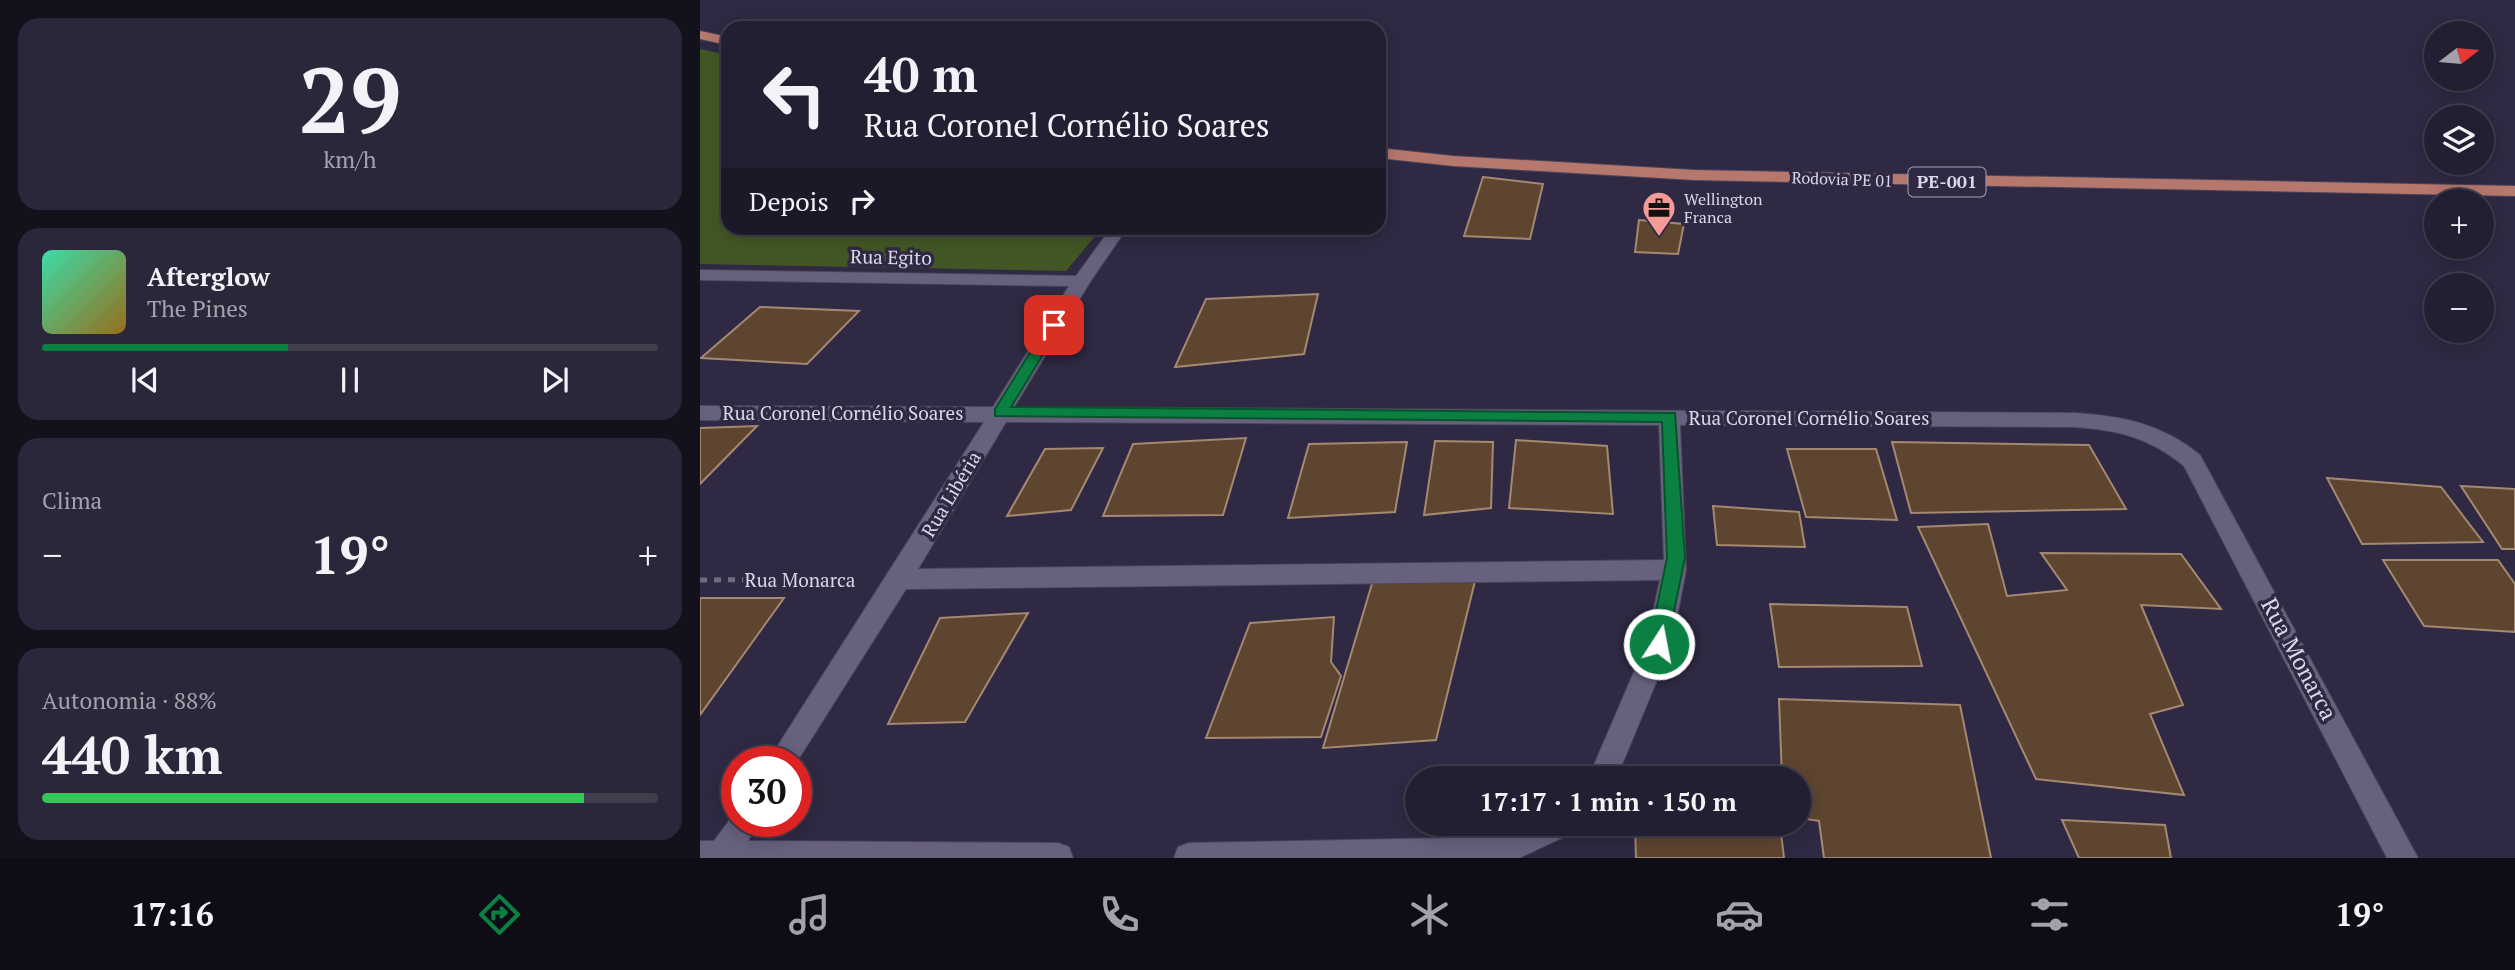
<!DOCTYPE html>
<html lang="pt">
<meta charset="utf-8">
<style>
:root{--surface:#231f32;--page:#2b273a;--text:#f1f3f6;--muted:#a3a2ac;--line:#403d4d;--accent:#0b8043}
body{margin:0;font-family:"PT Serif",serif;background:var(--page);color:var(--text);height:100vh;display:flex;flex-direction:column;font-size:26px;white-space:nowrap}
*{box-sizing:border-box;margin:0}
p{font-size:23px;color:var(--muted)}
.icon{flex:none;width:38px;height:38px;fill:none;stroke:currentColor;stroke-width:2;stroke-linecap:round;stroke-linejoin:round}
.map{position:relative;flex:1;overflow:hidden}
.details{display:flex;flex-direction:column;gap:18px;padding:18px;background:#13111c;width:700px}
.details>*{flex:none}
.top-card{position:absolute;left:21px;top:21px;width:665px;height:214px;border-radius:21px;box-shadow:0 4px 18px #0003,0 0 0 2px var(--line);background:#231f32;color:var(--text);overflow:hidden}
.needle{width:46px;rotate:74deg}
.fabs{position:absolute;left:1724px;top:21px;display:grid;gap:14px}
.fabs a{display:grid;place-items:center;width:70px;height:70px;border-radius:50%;background:var(--surface);box-shadow:0 4px 18px #0003,0 0 0 2px var(--line);font-size:35px}
.speed{position:absolute;left:21px;top:746px;display:flex;gap:14px;font-size:35px;font-weight:700;text-align:center}
.speed>*{display:grid;place-content:center;width:91px;height:91px;border-radius:50%;background:var(--surface);box-shadow:0 4px 18px #0003,0 0 0 2px var(--line);line-height:1}
.speed .limit{border:10px solid #d22;background:#fff;color:#111}
.pin{position:absolute;display:grid;place-items:center;width:60px;height:60px;color:#fff;margin:-30px;border-radius:14px;box-shadow:0 4px 10px #0006}
.me{position:absolute;width:77px;margin:-38px;rotate:11deg;stroke-linejoin:round;filter:drop-shadow(0 0 5px #0008)}
.turn{display:flex;align-items:center;gap:24px;height:147px;padding:0 28px;font-size:32px}
.turn .icon{width:91px;height:91px;stroke-width:2.5}
.turn b{display:block;font-size:49px;line-height:60px}
.then{display:flex;align-items:center;height:66px;padding:0 28px;background:#0003;gap:14px;font-size:26px}
.big{font-size:52px;font-weight:700;line-height:1.1}
.details .widget{flex:1;display:flex;flex-direction:column;justify-content:center;gap:10px;min-width:0;padding:0 24px;border-radius:21px;background:var(--page)}
.details .dial{align-items:center;gap:0}
.dial b{font-size:91px;line-height:1}
.song{display:flex;align-items:center;gap:21px}
.cover{width:84px;height:84px;border-radius:10px;background:linear-gradient(135deg,hsl(160 70% 55%),hsl(40 70% 35%))}
.played{height:7px;border-radius:4px;background:linear-gradient(90deg,var(--accent) 40%,var(--line) 40%)}
.keys{display:flex;justify-content:space-around;direction:ltr}
.heat{display:flex;justify-content:space-between;align-items:center;font-size:38px;direction:ltr}
.charge{height:10px;border-radius:5px;background:linear-gradient(90deg,#34c759 88%,var(--line) 0)}
.trip{position:absolute;left:705px;top:766px;width:406px;height:70px;border-radius:35px;background:var(--surface);box-shadow:0 4px 18px #0003,0 0 0 2px var(--line);font-weight:700;line-height:70px;text-align:center}
.menu{display:flex;height:112px;justify-content:space-around;align-items:center;background:#0e0c14;color:var(--muted)}
.menu .icon{width:49px;height:49px}
.menu .on{color:var(--accent)}
.menu b{font-size:32px;color:var(--text)}
main{display:flex;flex:1;min-height:0}
.map>svg:first-child{display:block}
.green{fill:#425725}
.building{fill:#5e4530;stroke:#a48872;stroke-width:2}
.lines{fill:none;stroke-linecap:round;stroke-linejoin:round}
.street-casing{stroke:#4b455b;stroke-width:2}
.primary-casing{stroke:#4b455b;stroke-width:2}
.path{stroke:#716c83;stroke-width:5;stroke-dasharray:7 7;stroke-linecap:butt}
.street{fill:#67617e;fill-rule:evenodd}
.primary{fill:#b6776d;fill-rule:evenodd}
.route{fill:#0b8043;stroke:#07532c;stroke-width:2}
.labels{text-anchor:middle;stroke-width:7;stroke-linejoin:round;paint-order:stroke}
.far-street-label{font-size:16px;fill:#dbd8e9;stroke:#2f2943}
.far-poi-label{font-size:16px;fill:#dbd8e9;stroke:#2f2943;text-anchor:start}
.shield{fill:#2f2943;stroke:#a7a4b7;stroke-width:2}
.shield-label{font-size:18px;font-weight:bold;fill:#dbd8e9}
.street-label{font-size:19px;fill:#dbd8e9;stroke:#2f2943}
.near-street-label{font-size:23px;fill:#dbd8e9;stroke:#2f2943}
</style>
<main>
<section class="details">
<div class="widget dial"><b>29</b><p>km/h</p></div>
<div class="widget">
<div class="song"><i class="cover"></i><div><b>Afterglow</b><p>The Pines</p></div></div>
<div class="played"></div>
<div class="keys"><svg class="icon" aria-label="previous" viewBox="0 0 24 24"><path d="M18 5L8 12l10 7zM5 5v14"/></svg><svg class="icon" aria-label="pause" viewBox="0 0 24 24"><path d="M8 5v14M16 5v14"/></svg><svg class="icon" aria-label="next" viewBox="0 0 24 24"><path d="M6 5l10 7-10 7zM19 5v14"/></svg></div>
</div>
<div class="widget"><p>Clima</p>
<div class="heat"><a>−</a><b class="big">19°</b><a>+</a></div>
</div>
<div class="widget"><p>Autonomia · 88%</p><b class="big">440 km</b><div class="charge"></div></div>
</section>
<div class="map">
<svg width="1815" height="858" viewBox="0 0 1815 858">
<rect width="100%" height="100%" fill="#2f2943"/>
<path class="green" d="M 0,49 L 28,55 L 28,228 L 402,228 L 366,271 L 0,264 Z"/>
<path class="building" d="M 783,177 L 843,184 L 830,239 L 764,236 Z
M 939,220 L 984,224 L 978,254 L 935,252 Z
M 478,228 L 529,228 L 526,234 L 476,231 Z
M 618,294 L 604,354 L 475,367 L 506,299 Z
M 60,307 L 159,311 L 107,364 L 1,358 Z
M 57,426 L 0,484 L 0,428 Z
M 546,438 L 523,515 L 403,516 L 433,444 Z
M 816,440 L 907,446 L 913,514 L 809,508 Z
M 735,441 L 793,442 L 791,508 L 724,515 Z
M 707,442 L 695,512 L 588,518 L 609,444 Z
M 1192,442 L 1389,445 L 1426,509 L 1211,513 Z
M 403,448 L 371,510 L 307,516 L 345,449 Z
M 1087,449 L 1176,449 L 1197,520 L 1106,517 Z
M 1627,478 L 1741,487 L 1783,542 L 1662,544 Z
M 1761,486 L 1815,489 L 1815,549 L 1802,549 Z
M 1013,506 L 1099,512 L 1105,547 L 1017,545 Z
M 1288,524 L 1307,596 L 1367,590 L 1341,553 L 1481,554 L 1521,609 L 1441,605 L 1483,705 L 1450,714 L 1484,795 L 1336,779 L 1218,527 Z
M 1683,560 L 1798,560 L 1815,584 L 1815,632 L 1724,626 Z
M 674,577 L 776,577 L 736,740 L 623,748 Z
M 0,598 L 84,598 L 0,715 Z
M 1070,604 L 1207,607 L 1222,666 L 1079,667 Z
M 328,613 L 265,722 L 188,724 L 240,618 Z
M 634,617 L 631,662 L 641,676 L 621,737 L 506,738 L 550,623 Z
M 1079,699 L 1260,705 L 1291,858 L 1124,858 L 1119,821 L 1099,818 L 1099,779 L 1082,779 Z
M 1362,820 L 1465,825 L 1471,858 L 1379,858 Z
M 935,824 L 1080,824 L 1084,858 L 936,858 Z"/>
<g class="lines">
<defs>
<path id="street" d="M 411,228 L 427,228 L 390,282 L 314,407 L 1375,413 C 1423,416 1462,424 1500,455 L 1718,858 L 1687,858 L 1484,466 C 1450,438 1419,430 1375,427 L 980,425 L 986,570 L 972,644 L 916,779 L 888,779 L 946,644 L 960,580 L 206,589 L 96,763 L 68,761 L 284,422 L 0,420 L 0,406 L 293,407 L 369,286 L 0,280 L 0,270 L 376,276 ZM 306,422 L 959,425 L 964,560 L 218,569 Z
M 37,810 L 37,821 L 59,821 L 48,841 L 358,843 L 369,847 L 373,858 L 0,858 L 0,841 L 14,841 Z
M 827,824 L 875,824 L 870,834 L 819,858 L 474,858 L 478,847 L 489,843 L 752,838 L 816,829 Z"/>
<path id="primary" d="M 0,31 L 28,37 L 28,45 L 0,39 Z
M 679,148 L 753,156 L 994,170 L 1815,186 L 1815,196 L 994,180 L 753,166 L 679,158 Z"/>
</defs>
<use href="#street" class="street-casing"/>
<use href="#primary" class="primary-casing"/>
<path class="path" d="M 0,580 L 153,579"/>
<use href="#street" class="street"/>
<use href="#primary" class="primary"/>
</g>
<path class="route" d="M 354,321 L 361,325 L 311,407 L 975,413 L 985,558 L 966,650 L 952,650 L 949,644 L 967,558 L 962,422 L 295,416 L 295,409 L 349,322 Z"/>
<defs>
<symbol id="office-pin" viewBox="-11 -11 22 30"><path d="M0 17L-7.5 6A9.5 9.5 0 1 1 7.5 6Z" fill="#f59b97" stroke="#2f2943"/><path d="M-6-3h4V-5.5h4V-3h4V5H-6ZM-1-4.5V-3h2v-1.5ZM-6 0V1H6V0Z" fill="#111"/></symbol>
</defs>
<g fill-rule="evenodd">
<use href="#office-pin" x="940" y="189" width="38" height="52"/>
</g>
<g class="labels">
<g class="far-street-label">
<text transform="translate(1142 179) rotate(2)" y="6">Rodovia PE 01</text>
</g>
<g class="far-poi-label">
<text x="984" y="205">Wellington<tspan x="984" dy="18">Franca</tspan></text>
</g>
<rect class="shield" x="1208.5" y="167.5" width="77" height="29" rx="5"/>
<g class="shield-label">
<text x="1247" y="188">PE-001</text>
</g>
<g class="street-label">
<text transform="translate(191 257) rotate(1)" y="7">Rua Egito</text>
<text x="143" y="420">Rua Coronel Cornélio Soares</text>
<text x="1109" y="425">Rua Coronel Cornélio Soares</text>
<text transform="translate(251 494) rotate(-59)" y="7">Rua Libéria</text>
<text x="100" y="587">Rua Monarca</text>
</g>
<g class="near-street-label">
<text transform="translate(1599 659) rotate(62)" y="8">Rua Monarca</text>
</g>
</g>
</svg>
<div class="fabs">
<a><svg class="needle" viewBox="-14 -14 28 28"><path d="M0-13l5 13h-10z" fill="#e53935"/><path d="M0 13l5-13h-10z" fill="#a3a2ac"/></svg></a>
<a><svg class="icon" aria-label="layers" viewBox="0 0 24 24"><path d="M12 4l9 5-9 5-9-5zM3 14l9 5 9-5"/></svg></a>
<a>+</a>
<a>−</a>
</div>
<div class="speed"><div class="limit">30</div></div>
<div class="pin" style="left:354px;top:325px;background:#d93025"><svg class="icon" aria-label="arrive" viewBox="0 0 24 24"><path d="M6 21V4h12l-3 4 3 4H6"/></svg></div>
<svg class="me" style="left:959px;top:644px" viewBox="-20 -20 40 40"><circle r="17" fill="#0b8043" stroke="#fff" stroke-width="3"/><path d="M0-11L8 9 0 5-8 9z" fill="#fff"/></svg>
<div class="trip">17:17 · 1 min · 150 m</div>
<div class="top-card">
<div class="turn"><svg class="icon" aria-label="left" viewBox="0 0 24 24"><path d="M17 20v-9H6M10 6l-5 5 5 5"/></svg><div><b>40 m</b>Rua Coronel Cornélio Soares</div></div>
<div class="then">Depois<svg class="icon" aria-label="right" viewBox="0 0 24 24"><path d="M7 20v-9h11M14 6l5 5-5 5"/></svg></div>
</div>
</div>
</main>
<nav class="menu">
<b>17:16</b>
<svg class="icon on" aria-label="directions" viewBox="0 0 24 24"><path d="M12 3l9 9-9 9-9-9zM9 14v-3h6M13 9l2 2-2 2"/></svg>
<svg class="icon" aria-label="music" viewBox="0 0 24 24"><path d="M9 18V5l10-2v13"/><circle cx="6" cy="18" r="3"/><circle cx="16" cy="16" r="3"/></svg>
<svg class="icon" aria-label="phone" viewBox="0 0 24 24"><path d="M5 4h4l2 5-3 2q2 4 5 5l2-3 5 2v4C11 20 4 13 5 4z"/></svg>
<svg class="icon" aria-label="climate" viewBox="0 0 24 24"><path d="M12 3v18M4 7l16 10M4 17L20 7"/></svg>
<svg class="icon" aria-label="car" viewBox="0 0 24 24"><path d="M5 17H2v-5l4-1 3-4h7l3 4 3 1v5h-3M9 17h6M6 11h13"/><circle cx="7" cy="17" r="2"/><circle cx="17" cy="17" r="2"/></svg>
<svg class="icon" aria-label="filters" viewBox="0 0 24 24"><path d="M4 7h16M4 17h16"/><circle cx="9" cy="7" r="2"/><circle cx="15" cy="17" r="2"/></svg>
<b>19°</b>
</nav>
